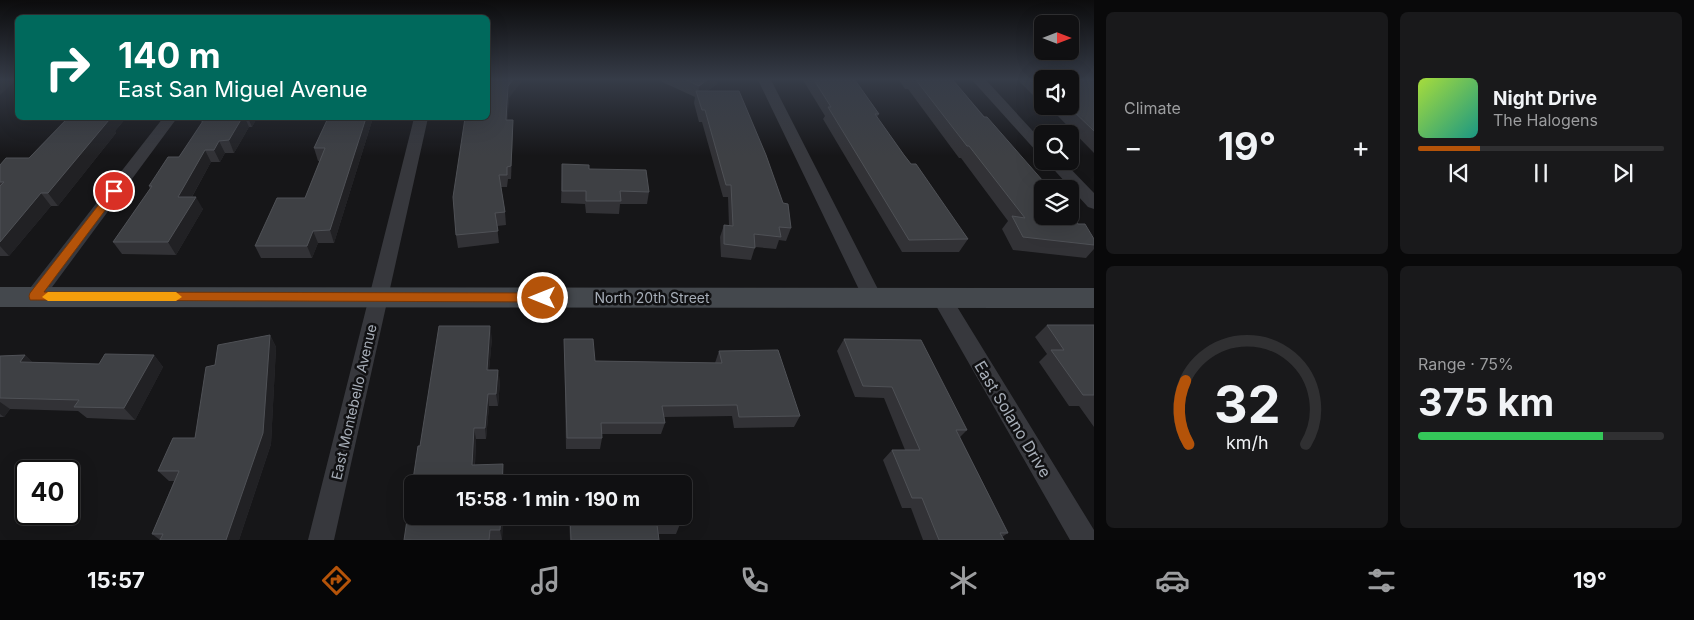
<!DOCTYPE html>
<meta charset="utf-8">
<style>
:root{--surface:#101012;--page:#19191b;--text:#f1f3f6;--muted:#9c9d9f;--line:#303032;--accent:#b45309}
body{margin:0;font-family:Inter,sans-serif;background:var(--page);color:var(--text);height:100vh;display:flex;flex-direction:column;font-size:19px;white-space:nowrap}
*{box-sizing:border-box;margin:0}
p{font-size:16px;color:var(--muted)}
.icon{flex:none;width:28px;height:28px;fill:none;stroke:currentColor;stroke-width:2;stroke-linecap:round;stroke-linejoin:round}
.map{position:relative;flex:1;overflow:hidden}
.side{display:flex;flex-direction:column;gap:12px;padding:12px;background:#09090a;width:600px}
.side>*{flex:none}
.hud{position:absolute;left:15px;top:15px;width:475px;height:105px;border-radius:8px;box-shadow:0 5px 20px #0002,0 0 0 1px var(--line);background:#00695c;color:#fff;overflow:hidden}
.needle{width:32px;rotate:90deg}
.buttons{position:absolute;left:1034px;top:15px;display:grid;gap:10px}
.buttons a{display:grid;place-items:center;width:45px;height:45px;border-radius:8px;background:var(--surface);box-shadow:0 5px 20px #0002,0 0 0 1px var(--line);font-size:25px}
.speed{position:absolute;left:15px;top:460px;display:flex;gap:10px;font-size:25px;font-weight:700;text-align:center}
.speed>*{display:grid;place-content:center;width:65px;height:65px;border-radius:50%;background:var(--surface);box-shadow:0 5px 20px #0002,0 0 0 1px var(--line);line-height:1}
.speed .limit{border:2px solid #111;border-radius:8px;background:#fff;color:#111}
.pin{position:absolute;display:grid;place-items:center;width:42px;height:42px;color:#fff;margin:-21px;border:2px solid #fff;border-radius:50%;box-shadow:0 1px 5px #0007}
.me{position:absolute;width:55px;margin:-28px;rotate:270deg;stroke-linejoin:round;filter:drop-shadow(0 0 4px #0008)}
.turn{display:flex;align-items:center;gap:18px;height:105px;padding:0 20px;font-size:22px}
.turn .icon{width:65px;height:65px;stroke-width:2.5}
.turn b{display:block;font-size:35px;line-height:42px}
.big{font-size:38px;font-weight:700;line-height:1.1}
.side .card{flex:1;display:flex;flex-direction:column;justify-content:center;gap:8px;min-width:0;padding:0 18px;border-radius:8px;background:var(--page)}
.side .dial{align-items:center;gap:0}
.dial svg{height:130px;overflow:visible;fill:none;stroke:var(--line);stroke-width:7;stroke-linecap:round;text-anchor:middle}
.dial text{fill:var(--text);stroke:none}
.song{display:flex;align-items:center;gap:15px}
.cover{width:60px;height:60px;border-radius:8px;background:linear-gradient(135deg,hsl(80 70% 55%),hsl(170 70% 35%))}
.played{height:5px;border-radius:2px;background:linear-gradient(90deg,var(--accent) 25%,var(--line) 25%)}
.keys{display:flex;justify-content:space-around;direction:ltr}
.heat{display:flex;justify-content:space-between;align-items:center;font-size:28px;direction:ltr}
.charge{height:8px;border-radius:4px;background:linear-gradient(90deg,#34c759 75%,var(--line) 0)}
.side .tiles{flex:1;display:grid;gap:12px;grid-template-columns:repeat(2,1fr)}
.trip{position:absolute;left:404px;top:475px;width:288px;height:50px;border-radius:8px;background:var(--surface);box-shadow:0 5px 20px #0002,0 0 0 1px var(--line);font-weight:700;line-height:50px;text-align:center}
.tabs{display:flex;height:80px;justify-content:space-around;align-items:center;background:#060607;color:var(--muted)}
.tabs .icon{width:35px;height:35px}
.tabs .on{color:var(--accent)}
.tabs b{font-size:22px;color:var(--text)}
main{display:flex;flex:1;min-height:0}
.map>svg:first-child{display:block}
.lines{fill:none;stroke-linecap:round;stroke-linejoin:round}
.street{fill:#37383d;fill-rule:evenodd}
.secondary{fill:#44484d;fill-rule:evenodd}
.wall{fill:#323236}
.shaded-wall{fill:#212124}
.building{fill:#3e4044;stroke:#4f5156}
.route{fill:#b45309;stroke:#753606}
.slow{fill:#f59e0b}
.labels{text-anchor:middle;stroke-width:5;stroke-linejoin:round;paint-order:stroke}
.street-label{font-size:14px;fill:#a7aeb8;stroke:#111113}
.near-street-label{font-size:16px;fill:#a7aeb8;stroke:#111113}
</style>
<main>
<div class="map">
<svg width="1094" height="540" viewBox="0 0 1094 540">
<rect width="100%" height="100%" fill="#161618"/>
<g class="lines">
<path class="street" d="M 758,80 L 771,80 L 883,299 L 880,304 L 873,306 L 866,304 Z
M 972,80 L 986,80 L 1042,141 L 1042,153 L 1037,152 Z
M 163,118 L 177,118 L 41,302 L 34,304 L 27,302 L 24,297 L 27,292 Z
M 414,118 L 428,118 L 334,540 L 308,540 Z
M 1046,161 L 1063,161 L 1094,193 L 1094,209 L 1088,207 Z
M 941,290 L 948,292 L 1094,530 L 1094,540 L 1070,540 L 931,297 L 934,292 Z"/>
<path class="secondary" d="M 0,287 L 1094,288 L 1094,308 L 0,307 Z"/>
</g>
<path class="wall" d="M 658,80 L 718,80 L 717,84 L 707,91 L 791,228 L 786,241 L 779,240 L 776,249 L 755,247 L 751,260 L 721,257 L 720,237 L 724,225 L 729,226 L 728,197 L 723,197 L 702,122 L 699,122 L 694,103 L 695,97 Z
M 803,80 L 855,80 L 879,114 L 877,117 L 904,155 L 968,239 L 959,252 L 902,252 L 823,119 L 825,116 Z
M 899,80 L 953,80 L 1078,224 L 1094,239 L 1094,249 L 1086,258 L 1013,250 L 1002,229 L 1008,221 L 961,158 L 959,158 L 908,89 L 905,89 Z
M 1018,80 L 1042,80 L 1042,104 Z
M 1094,80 L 1094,153 L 1055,113 L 1052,113 L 1045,106 L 1070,106 Z
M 509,98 L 507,120 L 513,132 L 511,179 L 508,179 L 507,187 L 501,187 L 505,212 L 506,225 L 497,226 L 499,243 L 458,248 L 456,235 Z
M 64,118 L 126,118 L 115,131 L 116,133 L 58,206 L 51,206 L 9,256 L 0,256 L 0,165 L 29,158 L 65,120 Z
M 199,118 L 257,118 L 252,127 L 249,127 L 234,153 L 225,153 L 220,162 L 211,162 L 192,197 L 203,209 L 176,255 L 122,254 L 113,242 L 150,189 L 149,186 L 179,157 L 202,123 Z
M 328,118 L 379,118 L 377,121 L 372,121 L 334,243 L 318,243 L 312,258 L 261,258 L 255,246 L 305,198 L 320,161 L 318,161 L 314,148 Z
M 562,164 L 589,169 L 649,192 L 647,204 L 620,204 L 619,214 L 586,213 L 585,204 L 561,203 Z
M 1047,325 L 1094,325 L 1094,427 L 1079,406 L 1069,406 L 1039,362 L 1047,354 L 1035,337 Z
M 270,335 L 276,347 L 271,444 L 239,540 L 160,540 L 152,534 L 174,481 L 169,481 L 158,471 L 195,438 L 215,365 Z
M 492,338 L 489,370 L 500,381 L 498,406 L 489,406 L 486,439 L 476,439 L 475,465 L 504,475 L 412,516 L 503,516 L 502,540 L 404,540 L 420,446 Z
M 564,339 L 595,361 L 715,363 L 719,351 L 800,416 L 794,427 L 734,428 L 732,416 L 664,417 L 665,423 L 661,434 L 601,434 L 602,438 L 600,449 L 566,449 Z
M 844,339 L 967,430 L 960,437 L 1008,533 L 1002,537 L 1004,540 L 923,540 L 911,508 L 902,508 L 883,460 L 892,450 L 905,450 L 884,398 L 855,397 L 837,351 Z
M 25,355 L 32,362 L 99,364 L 154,355 L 163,367 L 135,420 L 87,418 L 78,411 L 10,409 L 4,417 L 0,417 L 0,356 Z
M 569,516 L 679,516 L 680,524 L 676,534 L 659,534 L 659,540 L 570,540 Z"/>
<path class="shaded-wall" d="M 0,80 L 11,80 L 13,83 L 0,95 Z
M 513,80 L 523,80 L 509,98 L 507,132 L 506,120 L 508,86 Z
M 707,80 L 718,80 L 717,84 L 698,97 L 698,95 L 699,86 Z
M 109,118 L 126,118 L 115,131 L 116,133 L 58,206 L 48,193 Z
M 242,118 L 245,118 L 249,127 L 234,153 L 229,140 Z
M 248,118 L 257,118 L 252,127 Z
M 366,118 L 371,118 L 372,121 L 334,243 L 330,230 Z
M 513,120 L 513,132 L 511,179 L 511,166 Z
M 219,141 L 225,153 L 220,162 L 214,150 Z
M 205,150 L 211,162 L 185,209 L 178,197 Z
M 41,193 L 51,206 L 9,256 L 0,246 L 0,242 Z
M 196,197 L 203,209 L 176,255 L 168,242 Z
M 313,231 L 318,243 L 312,258 L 307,246 Z
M 490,326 L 492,338 L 488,381 L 487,370 Z
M 270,335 L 276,347 L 271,444 L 239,540 L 226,540 Z
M 25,355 L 37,367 L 20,362 Z
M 154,355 L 163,367 L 135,420 L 124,408 Z
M 498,370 L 500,381 L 498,406 L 496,394 Z
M 488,394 L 489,406 L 486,439 L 485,428 Z
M 0,402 L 10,409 L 4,417 L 0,414 Z
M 474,428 L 476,439 L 474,475 L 472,465 Z
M 503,464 L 504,475 L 504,484 L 502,484 Z
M 501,516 L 503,516 L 502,540 L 500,530 Z"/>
<path class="building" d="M 488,80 L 513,80 L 508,86 L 506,120 L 513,120 L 511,166 L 507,167 L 507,175 L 499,175 L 505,212 L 495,213 L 498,231 L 456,235 L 453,197 L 465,118 L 488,118 Z
M 687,80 L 707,80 L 699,86 Z
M 814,80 L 855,80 L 879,114 L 875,114 L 904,155 L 911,164 L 916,164 L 968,239 L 909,240 L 828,107 L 831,107 Z
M 916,80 L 953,80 L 984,117 L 987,117 L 1050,189 L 1042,189 L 1042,216 L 1070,216 L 1070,212 L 1078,224 L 1085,224 L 1094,239 L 1094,245 L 1023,237 L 1012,216 L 1025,218 L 969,146 L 967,146 Z
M 1038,80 L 1042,80 L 1042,85 Z
M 1070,80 L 1094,80 L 1094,131 L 1068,106 L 1070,106 Z
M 696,91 L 739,91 L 766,155 L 783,203 L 788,204 L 791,228 L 779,227 L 781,237 L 754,234 L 755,248 L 724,244 L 724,225 L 733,226 L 731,185 L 726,185 L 705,110 L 702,110 Z
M 68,118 L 109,118 L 107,120 L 109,120 L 48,193 L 41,193 L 0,242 L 0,186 L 4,182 L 0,182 L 0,165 L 6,158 L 29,158 Z
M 205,118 L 242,118 L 229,140 L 219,141 L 214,150 L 205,150 L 178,197 L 196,197 L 168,242 L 113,242 L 152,186 L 149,186 L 168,157 L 179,157 Z
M 328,118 L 366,118 L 330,230 L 313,231 L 307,246 L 255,246 L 277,198 L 305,198 L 325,148 L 314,148 Z
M 562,164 L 589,165 L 589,169 L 646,170 L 649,192 L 620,191 L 621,201 L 586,201 L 586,191 L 562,191 Z
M 1047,325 L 1094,325 L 1094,395 L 1083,395 L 1051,350 L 1064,350 Z
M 439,326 L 490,326 L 487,370 L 498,370 L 496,394 L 488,394 L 485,428 L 474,428 L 472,465 L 503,464 L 502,484 L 412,484 L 412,516 L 501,516 L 500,530 L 490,530 L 489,540 L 404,540 L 418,446 L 420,446 Z
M 270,335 L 263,433 L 226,540 L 160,540 L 163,534 L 152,534 L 179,471 L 158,471 L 173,438 L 195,438 L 206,367 L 215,365 L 218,345 Z
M 564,339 L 593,339 L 595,361 L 722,363 L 719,351 L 778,350 L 800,416 L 739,417 L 737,405 L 662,406 L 665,423 L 601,423 L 602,438 L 567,438 Z
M 844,339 L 921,340 L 967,430 L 956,430 L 1008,533 L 1000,533 L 1004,540 L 939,540 L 922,498 L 912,498 L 892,450 L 920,450 L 892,387 L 863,386 Z
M 105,354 L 154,355 L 124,408 L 74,407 L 79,400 L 0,398 L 0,356 L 25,355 L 20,362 L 99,364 Z
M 570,516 L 679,516 L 680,524 L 657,525 L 659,540 L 571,540 Z"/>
<linearGradient id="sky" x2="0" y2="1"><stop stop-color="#0c0c0d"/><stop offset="0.51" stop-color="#363c48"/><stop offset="1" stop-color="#363c48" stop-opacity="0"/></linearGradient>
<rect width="1094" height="156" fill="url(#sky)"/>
<path class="route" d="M 114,188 L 118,189 L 118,193 L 44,292 L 543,293 L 549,298 L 543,302 L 30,300 L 29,296 L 30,293 L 111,189 Z"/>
<path class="slow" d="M 48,292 L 176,292 L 182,297 L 176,301 L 48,301 L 42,297 Z"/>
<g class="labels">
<g class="street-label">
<text x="652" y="303">North 20th Street</text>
<text transform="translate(354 402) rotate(-77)" y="5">East Montebello Avenue</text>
</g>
<g class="near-street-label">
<text transform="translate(1013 419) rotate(59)" y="6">East Solano Drive</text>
</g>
</g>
</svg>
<div class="buttons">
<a><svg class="needle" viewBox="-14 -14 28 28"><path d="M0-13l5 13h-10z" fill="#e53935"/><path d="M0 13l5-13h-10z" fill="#9c9d9f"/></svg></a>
<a><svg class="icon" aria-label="sound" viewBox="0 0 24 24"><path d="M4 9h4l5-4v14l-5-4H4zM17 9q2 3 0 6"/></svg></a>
<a><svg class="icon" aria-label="search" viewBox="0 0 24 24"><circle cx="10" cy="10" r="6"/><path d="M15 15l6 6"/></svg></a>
<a><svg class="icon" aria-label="layers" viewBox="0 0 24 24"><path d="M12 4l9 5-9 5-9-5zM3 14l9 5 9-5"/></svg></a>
</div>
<div class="speed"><div class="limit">40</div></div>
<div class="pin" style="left:114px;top:191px;background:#d93025"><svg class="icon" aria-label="arrive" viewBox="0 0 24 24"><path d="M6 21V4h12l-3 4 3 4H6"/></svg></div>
<svg class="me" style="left:543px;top:298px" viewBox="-20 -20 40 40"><circle r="17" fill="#b45309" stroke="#fff" stroke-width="3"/><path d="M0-11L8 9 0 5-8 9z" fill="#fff"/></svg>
<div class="trip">15:58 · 1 min · 190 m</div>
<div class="hud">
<div class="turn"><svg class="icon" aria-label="right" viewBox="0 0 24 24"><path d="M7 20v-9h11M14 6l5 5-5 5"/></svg><div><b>140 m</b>East San Miguel Avenue</div></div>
</div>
</div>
<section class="side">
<div class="tiles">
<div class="card"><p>Climate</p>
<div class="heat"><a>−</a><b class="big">19°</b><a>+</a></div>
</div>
<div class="card">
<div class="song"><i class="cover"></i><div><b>Night Drive</b><p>The Halogens</p></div></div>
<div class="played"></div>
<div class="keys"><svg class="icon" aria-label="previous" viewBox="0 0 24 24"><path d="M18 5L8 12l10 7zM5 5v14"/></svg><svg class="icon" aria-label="pause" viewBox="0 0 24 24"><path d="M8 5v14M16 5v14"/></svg><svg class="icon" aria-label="next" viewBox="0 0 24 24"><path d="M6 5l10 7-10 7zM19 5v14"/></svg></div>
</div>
<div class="card dial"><svg viewBox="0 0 100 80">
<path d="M14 69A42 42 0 1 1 86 69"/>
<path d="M14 69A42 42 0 0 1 12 30" stroke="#b45309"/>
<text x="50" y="56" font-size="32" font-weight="700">32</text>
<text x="50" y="72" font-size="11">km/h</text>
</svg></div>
<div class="card"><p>Range · 75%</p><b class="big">375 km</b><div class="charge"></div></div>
</div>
</section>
</main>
<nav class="tabs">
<b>15:57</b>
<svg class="icon on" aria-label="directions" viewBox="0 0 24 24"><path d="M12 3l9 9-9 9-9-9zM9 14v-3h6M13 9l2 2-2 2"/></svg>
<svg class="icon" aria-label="music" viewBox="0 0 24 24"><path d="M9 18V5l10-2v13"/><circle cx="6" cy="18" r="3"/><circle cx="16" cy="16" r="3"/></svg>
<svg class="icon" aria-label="phone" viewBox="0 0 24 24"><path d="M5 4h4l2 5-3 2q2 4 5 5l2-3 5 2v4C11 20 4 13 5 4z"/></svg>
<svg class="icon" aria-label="climate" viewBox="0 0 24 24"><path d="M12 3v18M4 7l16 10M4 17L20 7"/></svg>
<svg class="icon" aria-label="car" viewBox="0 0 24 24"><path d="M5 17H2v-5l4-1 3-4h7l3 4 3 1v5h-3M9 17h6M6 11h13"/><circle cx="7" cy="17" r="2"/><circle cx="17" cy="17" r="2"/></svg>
<svg class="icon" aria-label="filters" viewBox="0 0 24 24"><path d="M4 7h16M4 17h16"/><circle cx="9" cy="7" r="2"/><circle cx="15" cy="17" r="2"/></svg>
<b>19°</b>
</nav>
